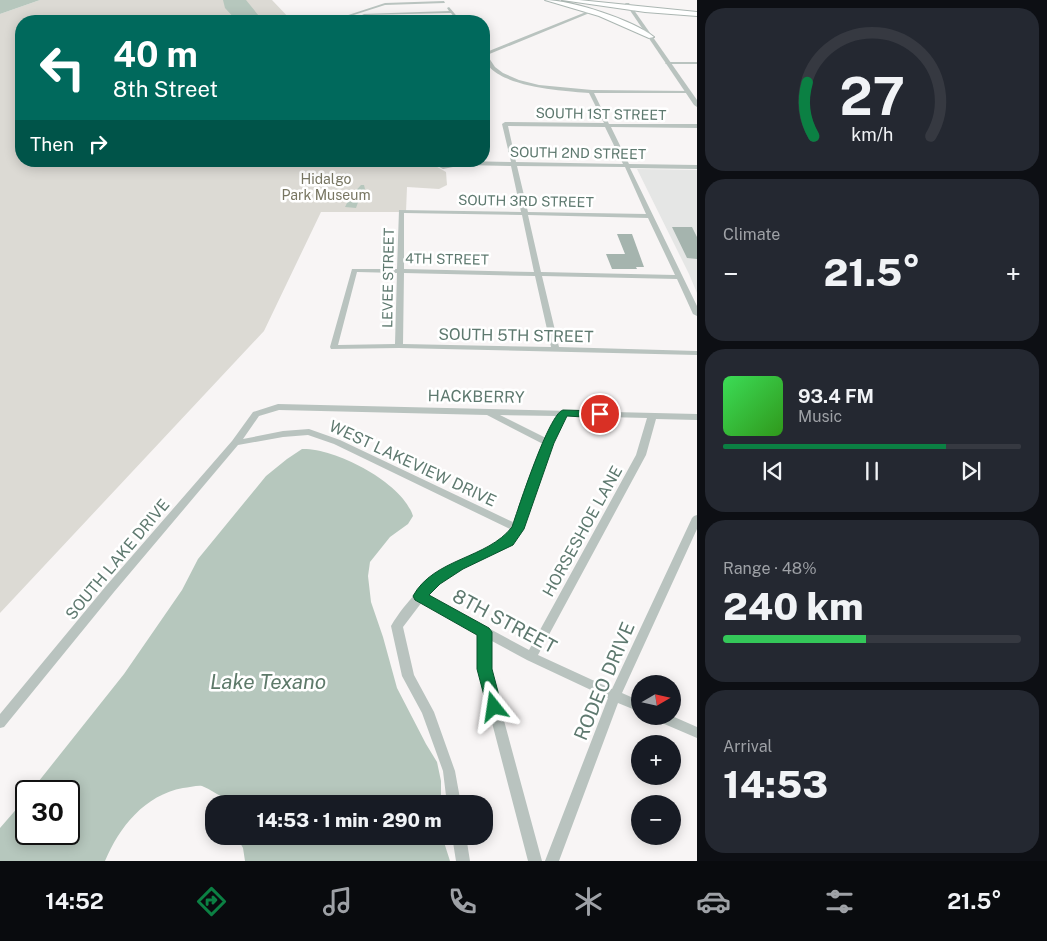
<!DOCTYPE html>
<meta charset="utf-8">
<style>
:root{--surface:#171b24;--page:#242831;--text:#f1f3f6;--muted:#9ea1a6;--line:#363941;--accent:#0b8043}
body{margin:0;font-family:"Public Sans",sans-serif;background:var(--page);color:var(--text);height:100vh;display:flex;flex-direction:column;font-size:19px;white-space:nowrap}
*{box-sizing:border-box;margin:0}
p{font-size:16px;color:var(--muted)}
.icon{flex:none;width:28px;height:28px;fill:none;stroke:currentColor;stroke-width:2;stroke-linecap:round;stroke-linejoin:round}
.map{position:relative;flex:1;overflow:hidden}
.details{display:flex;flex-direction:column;gap:8px;padding:8px;background:#0d0f14;width:350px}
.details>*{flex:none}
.banner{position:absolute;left:15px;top:15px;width:475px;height:152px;border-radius:20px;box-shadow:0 2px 12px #0003;background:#00695c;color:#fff;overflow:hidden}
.needle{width:32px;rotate:81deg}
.buttons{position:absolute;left:631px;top:675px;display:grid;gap:10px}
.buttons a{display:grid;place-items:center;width:50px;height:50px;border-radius:50%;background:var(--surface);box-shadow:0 2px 12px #0003;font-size:25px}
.speed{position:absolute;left:15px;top:780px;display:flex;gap:10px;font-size:25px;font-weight:700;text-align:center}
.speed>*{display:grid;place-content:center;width:65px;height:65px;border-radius:50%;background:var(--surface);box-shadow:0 2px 12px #0003;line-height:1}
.speed .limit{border:2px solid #111;border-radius:8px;background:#fff;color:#111}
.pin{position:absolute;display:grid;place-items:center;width:42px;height:42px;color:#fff;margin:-21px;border:2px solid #fff;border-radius:50%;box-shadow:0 1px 5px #0007}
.me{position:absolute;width:55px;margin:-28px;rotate:345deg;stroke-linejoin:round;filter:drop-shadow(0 0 4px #0008)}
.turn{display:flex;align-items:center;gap:18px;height:105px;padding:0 15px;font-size:22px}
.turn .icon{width:65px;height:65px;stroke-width:2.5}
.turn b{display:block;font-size:35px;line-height:42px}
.then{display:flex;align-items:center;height:48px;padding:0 15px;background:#0003;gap:10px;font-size:19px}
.big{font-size:38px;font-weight:800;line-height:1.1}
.details .card{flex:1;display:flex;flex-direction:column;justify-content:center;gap:8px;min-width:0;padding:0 18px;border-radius:20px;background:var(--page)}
.details .dial{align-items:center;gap:0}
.dial svg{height:130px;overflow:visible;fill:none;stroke:var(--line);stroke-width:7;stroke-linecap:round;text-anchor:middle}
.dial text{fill:var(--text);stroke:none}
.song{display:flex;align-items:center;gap:15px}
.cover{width:60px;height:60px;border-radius:8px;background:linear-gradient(135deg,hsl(130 70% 55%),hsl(110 70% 35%))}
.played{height:5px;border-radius:2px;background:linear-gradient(90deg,var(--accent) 75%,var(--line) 75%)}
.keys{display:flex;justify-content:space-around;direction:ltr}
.heat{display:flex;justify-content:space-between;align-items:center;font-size:28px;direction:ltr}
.charge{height:8px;border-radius:4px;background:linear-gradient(90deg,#34c759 48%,var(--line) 0)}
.trip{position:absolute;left:205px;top:795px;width:288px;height:50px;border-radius:20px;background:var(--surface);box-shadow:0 2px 12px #0003;font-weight:800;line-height:50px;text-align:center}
.menu{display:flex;height:80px;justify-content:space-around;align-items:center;background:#090b0e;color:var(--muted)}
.menu .icon{width:35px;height:35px}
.menu .current{color:var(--accent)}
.menu b{font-size:22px;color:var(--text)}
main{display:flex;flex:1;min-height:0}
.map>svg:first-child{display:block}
.built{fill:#e5e6e5}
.green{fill:#dcdad4}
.water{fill:#b6c7bd}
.building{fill:#a5b4ae}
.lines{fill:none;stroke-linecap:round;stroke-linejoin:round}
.primary-casing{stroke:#abb6b2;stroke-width:2}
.minor{fill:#b9c3bf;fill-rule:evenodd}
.tertiary{fill:#b9c3bf;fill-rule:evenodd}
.primary{fill:#fff;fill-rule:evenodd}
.route{fill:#0b8043;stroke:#07532c}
.labels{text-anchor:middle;stroke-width:5;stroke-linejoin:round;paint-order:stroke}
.far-street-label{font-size:14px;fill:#5e796f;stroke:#fff}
.far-park-label{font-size:14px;fill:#787662;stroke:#fff}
.street-label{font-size:16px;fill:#5e796f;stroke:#fff}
.near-street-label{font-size:19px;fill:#5e796f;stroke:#fff}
.near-water-label{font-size:21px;font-style:italic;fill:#5e7a6a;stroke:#fff}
</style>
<main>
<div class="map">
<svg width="697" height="861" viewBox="0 0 697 861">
<rect width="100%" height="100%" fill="#f8f5f5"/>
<path class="built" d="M 637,169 L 697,170 L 697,293 L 689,274 Z"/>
<path class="green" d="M 40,0 L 272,0 L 292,21 L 21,21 L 21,161 L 427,161 L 446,172 L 447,185 L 439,189 L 407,187 L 406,212 L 321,212 L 264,331 L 0,613 L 0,14 Z"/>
<path class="water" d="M 0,0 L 40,0 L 0,14 Z
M 223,0 L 246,0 L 263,21 L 237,21 L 225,8 Z
M 361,185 L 364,185 L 365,189 L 361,194 L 356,208 L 345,207 L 350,197 Z
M 302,449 C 336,448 403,483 413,516 L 408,524 L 390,537 L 370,562 L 368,576 L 371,602 L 383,637 L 397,688 L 426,744 L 437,762 L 441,781 L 441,804 L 227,804 L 226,799 C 218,795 210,789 202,786 C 197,785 189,788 183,788 C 145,795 119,827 105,861 L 0,861 L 0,828 L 26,798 L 26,834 L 69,834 L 69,791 L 31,791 L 124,674 L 182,590 L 198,559 L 266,476 L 287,459 Z
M 236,836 L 442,836 L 450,861 L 245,861 L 243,848 Z"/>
<path class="building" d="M 672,227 L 692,227 L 697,237 L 697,259 L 687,258 Z
M 617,234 L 632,234 L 644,267 L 636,267 L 637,269 L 612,269 L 606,254 L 625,254 Z"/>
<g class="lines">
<defs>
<path id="primary" d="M 545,0 C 572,0 633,20 654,37 L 649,38 L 599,16 Z
M 562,0 L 579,0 L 697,12 L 697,16 L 645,12 Z"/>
</defs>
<use href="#primary" class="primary-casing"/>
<path class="minor" d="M 444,1 L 445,3 L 385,5 L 335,21 L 330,21 L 385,3 Z
M 449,7 L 461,21 L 457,21 L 451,13 L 364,15 L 362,14 L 449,11 L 447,8 Z
M 591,10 L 592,12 L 487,55 L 495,67 L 503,73 L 519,80 L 539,85 L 592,90 L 690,91 L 690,93 L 594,93 L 609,124 L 697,124 L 697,128 L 611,127 L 629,164 L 697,165 L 697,169 L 630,168 L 697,306 L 697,316 L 693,314 L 677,279 L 542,276 L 559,347 L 697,351 L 697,355 L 399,348 L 331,349 L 330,347 L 352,269 L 397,269 L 399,210 L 521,212 L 511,166 L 463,165 L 443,169 L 428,161 L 436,161 L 444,165 L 463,161 L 511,162 L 502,124 L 505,122 L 604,123 L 589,93 C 565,91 484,87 484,53 ZM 508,126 L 605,127 L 623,164 L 516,162 ZM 517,166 L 625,167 L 646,214 L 528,212 ZM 404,213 L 522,215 L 534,272 L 404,269 ZM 528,215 L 648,218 L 675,275 L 541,272 ZM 357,272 L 397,273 L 395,344 L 338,345 ZM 404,273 L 535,276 L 551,347 L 403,344 Z
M 667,62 L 697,62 L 697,64 L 665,64 Z
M 278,404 L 697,414 L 697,420 L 656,419 L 646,455 L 538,655 L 612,689 L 692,518 L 694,516 L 697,515 L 697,529 L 622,693 L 640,701 L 640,712 L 618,703 L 559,861 L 545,861 L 608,698 L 527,660 L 490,640 L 490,669 L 542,861 L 528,861 L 478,669 L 478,633 L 422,602 L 403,627 L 414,675 L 434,712 L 455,771 L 461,804 L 447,804 L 443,771 L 422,713 L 402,676 L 391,626 C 406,601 429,577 455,563 C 473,553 498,547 512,530 L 334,444 L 308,435 L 283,437 L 238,445 L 114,592 L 4,727 L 0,728 L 0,714 L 106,586 L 232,441 L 253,412 ZM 279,410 L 487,415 L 543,444 L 515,523 L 340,440 L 309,429 L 283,431 L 243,439 L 259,416 ZM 500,415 L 557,416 L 546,438 ZM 566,416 L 647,418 L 636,455 L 529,650 L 427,595 L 439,584 L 462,569 L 512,544 L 522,531 L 552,443 Z
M 653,716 L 672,716 L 697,727 L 697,738 L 655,720 Z
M 452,836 L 466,836 L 470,861 L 456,861 Z"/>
<path class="tertiary" d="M 625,3 L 629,3 L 697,100 L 697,107 L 694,105 Z"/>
<use href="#primary" class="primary"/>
</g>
<path class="route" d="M 563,410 L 600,411 L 606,414 L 600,418 L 567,416 L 554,443 L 524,529 L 513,545 L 463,569 L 440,584 L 429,595 L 489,628 L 492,632 L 492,669 L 502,707 L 500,712 L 494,714 L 489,712 L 487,707 L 477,669 L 477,635 L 415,600 L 413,596 C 434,558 487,559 512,527 C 518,509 549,413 563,410 Z"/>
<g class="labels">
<g class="far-street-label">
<text transform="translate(601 114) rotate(1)" y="5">SOUTH 1ST STREET</text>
<text transform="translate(578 153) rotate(1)" y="5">SOUTH 2ND STREET</text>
<text transform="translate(526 201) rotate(1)" y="5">SOUTH 3RD STREET</text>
<text transform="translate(447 259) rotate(1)" y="5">4TH STREET</text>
<text transform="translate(388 278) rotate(-89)" y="5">LEVEE STREET</text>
</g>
<g class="far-park-label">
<text x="326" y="184">Hidalgo<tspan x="326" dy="16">Park Museum</tspan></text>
</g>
<g class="street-label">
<text transform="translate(516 335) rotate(1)" y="6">SOUTH 5TH STREET</text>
<text transform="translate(476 396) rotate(1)" y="6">HACKBERRY</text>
<text transform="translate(413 463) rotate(25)" y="6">WEST LAKEVIEW DRIVE</text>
<text transform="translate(582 531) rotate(-61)" y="6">HORSESHOE LANE</text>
<text transform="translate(117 559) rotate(-50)" y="6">SOUTH LAKE DRIVE</text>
</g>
<g class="near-street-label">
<text transform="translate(505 621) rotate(28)" y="7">8TH STREET</text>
<text transform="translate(604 681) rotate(-67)" y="7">RODEO DRIVE</text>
</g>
<g class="near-water-label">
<text x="268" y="689">Lake Texano</text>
</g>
</g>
</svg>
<div class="buttons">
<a><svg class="needle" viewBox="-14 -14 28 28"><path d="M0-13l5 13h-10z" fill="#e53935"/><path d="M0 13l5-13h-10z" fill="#9ea1a6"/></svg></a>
<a>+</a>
<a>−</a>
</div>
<div class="speed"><div class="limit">30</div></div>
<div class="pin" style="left:600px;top:414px;background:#d93025"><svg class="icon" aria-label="arrive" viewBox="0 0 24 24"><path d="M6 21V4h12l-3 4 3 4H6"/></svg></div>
<svg class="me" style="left:494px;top:707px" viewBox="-20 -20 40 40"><path d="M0-17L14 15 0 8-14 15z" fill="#0b8043" stroke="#fff" stroke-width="4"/></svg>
<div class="trip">14:53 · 1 min · 290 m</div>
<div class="banner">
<div class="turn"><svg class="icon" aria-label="left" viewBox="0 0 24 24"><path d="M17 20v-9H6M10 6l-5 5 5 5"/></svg><div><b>40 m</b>8th Street</div></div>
<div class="then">Then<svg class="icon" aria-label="right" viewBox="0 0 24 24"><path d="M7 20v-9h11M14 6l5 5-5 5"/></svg></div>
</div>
</div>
<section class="details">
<div class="card dial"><svg viewBox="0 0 100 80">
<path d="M14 69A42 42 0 1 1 86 69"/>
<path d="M14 69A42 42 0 0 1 10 36" stroke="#0b8043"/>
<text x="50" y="56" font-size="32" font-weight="700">27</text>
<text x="50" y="72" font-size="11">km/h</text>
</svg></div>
<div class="card"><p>Climate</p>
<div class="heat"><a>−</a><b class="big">21.5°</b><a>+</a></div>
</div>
<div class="card">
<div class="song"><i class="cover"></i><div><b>93.4 FM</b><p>Music</p></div></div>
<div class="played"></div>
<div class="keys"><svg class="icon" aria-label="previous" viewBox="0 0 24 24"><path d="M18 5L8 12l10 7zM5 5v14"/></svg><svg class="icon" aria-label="pause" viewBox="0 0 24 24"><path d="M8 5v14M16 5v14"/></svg><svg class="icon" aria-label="next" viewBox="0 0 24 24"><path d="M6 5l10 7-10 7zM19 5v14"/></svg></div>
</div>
<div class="card"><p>Range · 48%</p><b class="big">240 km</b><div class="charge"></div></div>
<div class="card"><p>Arrival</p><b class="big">14:53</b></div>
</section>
</main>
<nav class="menu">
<b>14:52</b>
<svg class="icon current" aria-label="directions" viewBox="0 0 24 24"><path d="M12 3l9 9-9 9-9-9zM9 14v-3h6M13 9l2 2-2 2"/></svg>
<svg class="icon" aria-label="music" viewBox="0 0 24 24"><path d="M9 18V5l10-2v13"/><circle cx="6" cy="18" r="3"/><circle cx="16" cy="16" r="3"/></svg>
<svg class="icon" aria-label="phone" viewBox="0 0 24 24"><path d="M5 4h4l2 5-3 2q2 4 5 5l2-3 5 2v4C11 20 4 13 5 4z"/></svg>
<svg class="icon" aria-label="climate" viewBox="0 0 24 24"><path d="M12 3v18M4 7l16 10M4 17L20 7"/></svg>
<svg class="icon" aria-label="car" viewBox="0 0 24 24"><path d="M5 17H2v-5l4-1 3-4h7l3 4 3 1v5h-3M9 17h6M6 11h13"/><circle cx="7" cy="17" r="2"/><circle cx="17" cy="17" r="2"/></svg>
<svg class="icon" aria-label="filters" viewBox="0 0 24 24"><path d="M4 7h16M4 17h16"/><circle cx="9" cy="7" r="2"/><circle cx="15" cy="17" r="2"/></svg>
<b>21.5°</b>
</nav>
